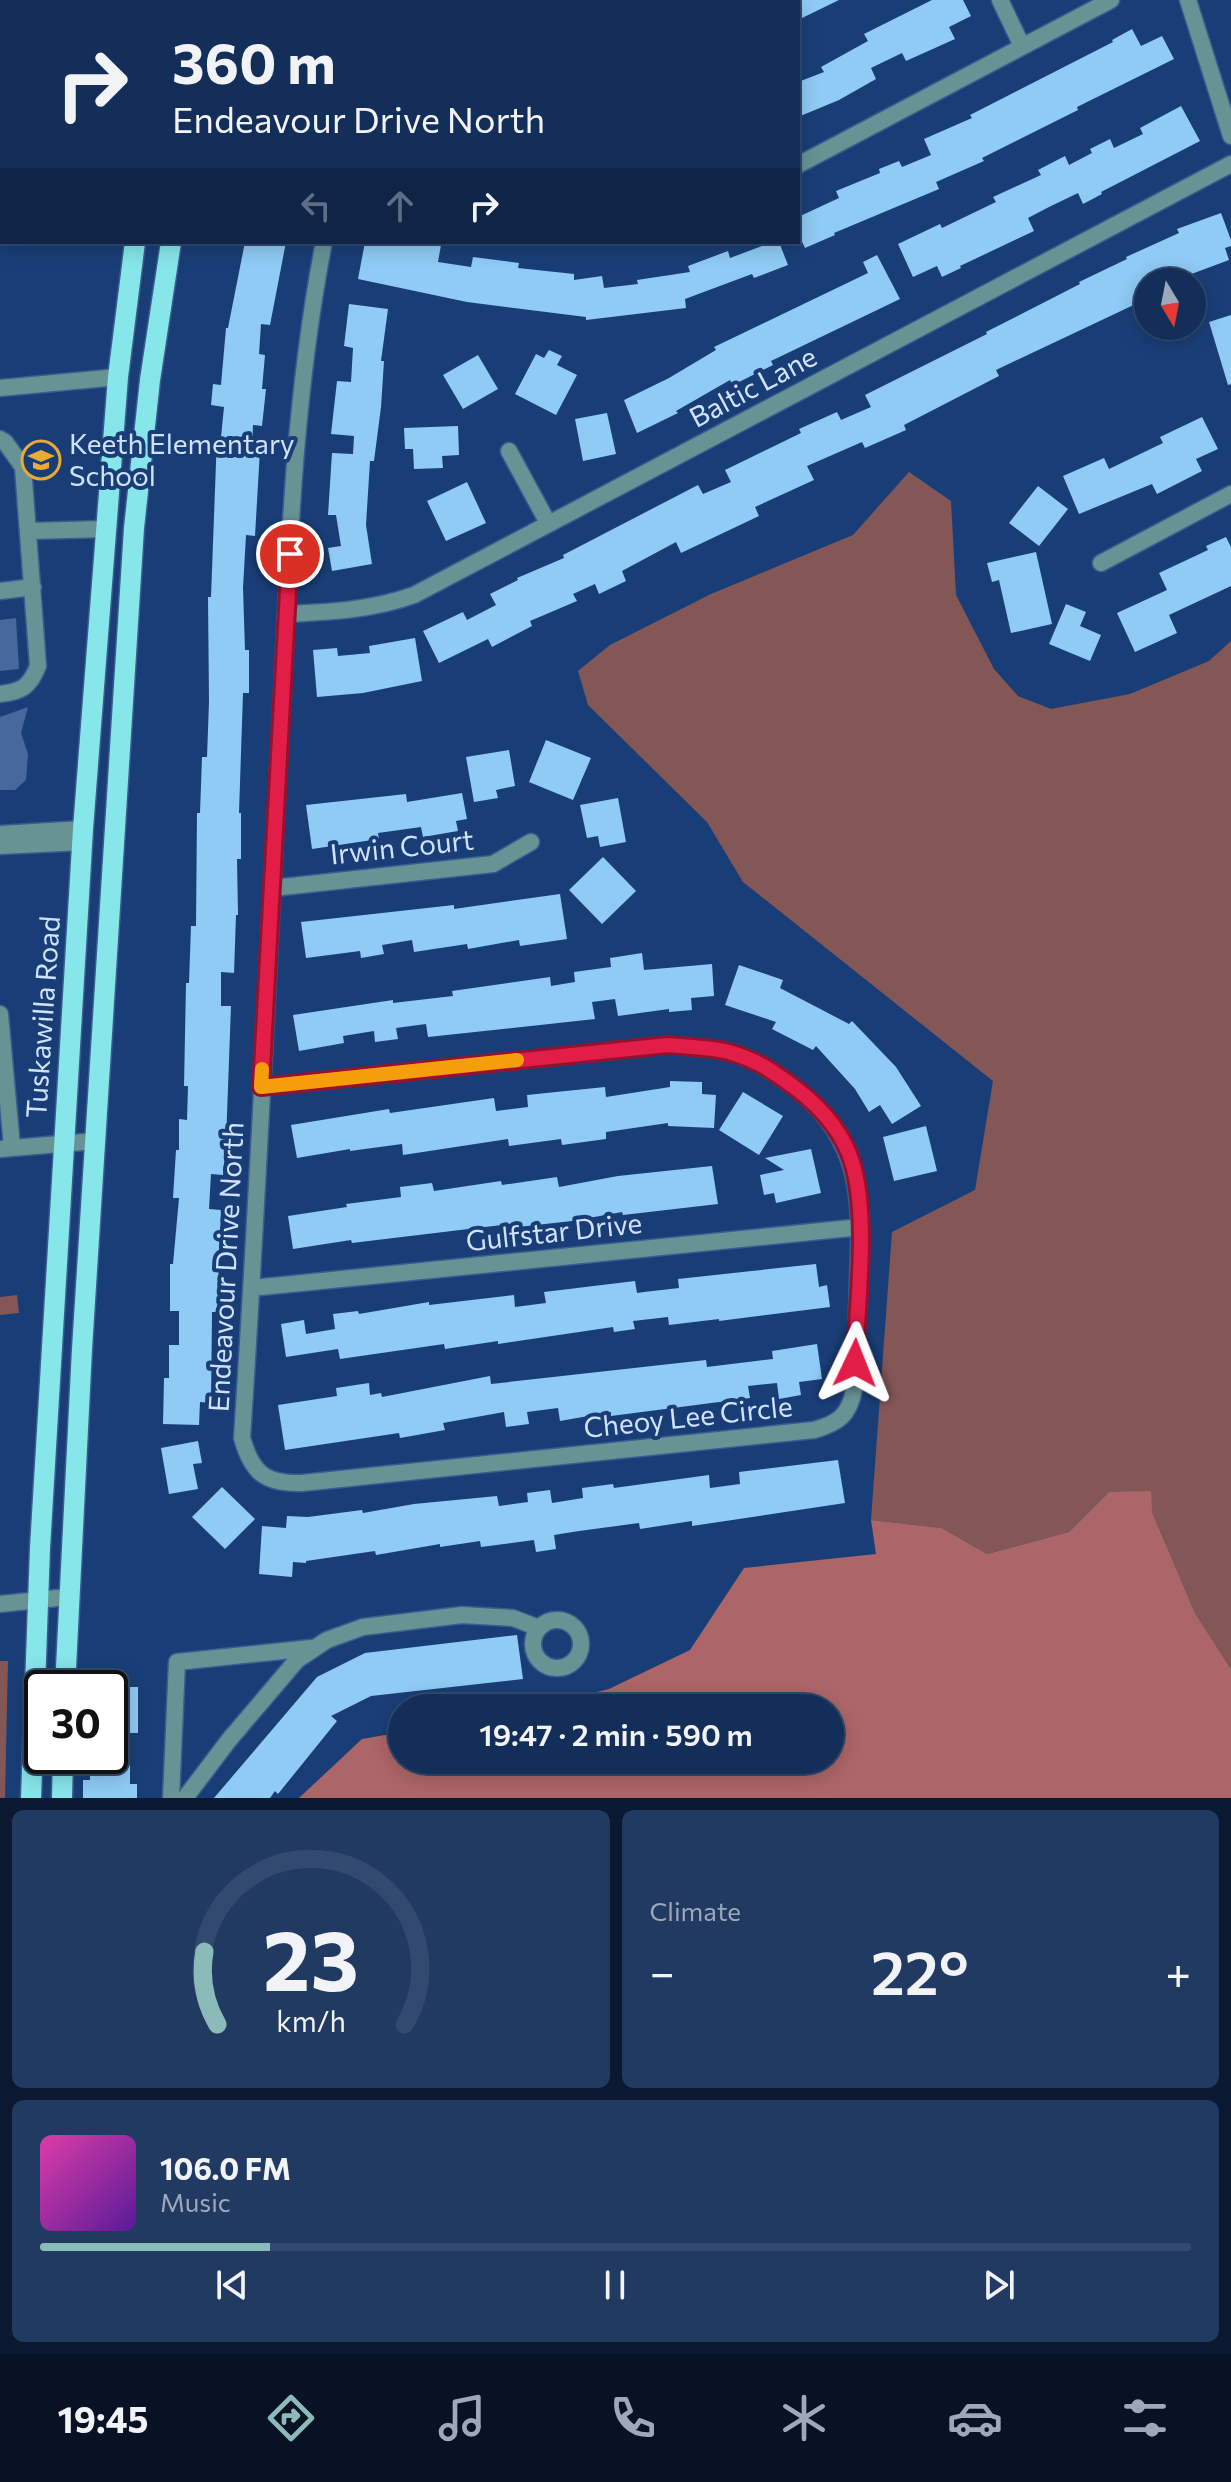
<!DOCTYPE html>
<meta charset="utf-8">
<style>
:root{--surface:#132e59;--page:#203a62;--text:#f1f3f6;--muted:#9da8ba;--line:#324a6f;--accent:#8bbbb9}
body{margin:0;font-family:Commissioner,sans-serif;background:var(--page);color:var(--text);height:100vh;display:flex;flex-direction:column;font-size:30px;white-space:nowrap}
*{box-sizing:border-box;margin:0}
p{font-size:26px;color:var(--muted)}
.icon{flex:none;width:44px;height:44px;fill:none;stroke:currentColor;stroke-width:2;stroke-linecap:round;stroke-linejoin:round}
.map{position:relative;height:1798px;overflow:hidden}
.details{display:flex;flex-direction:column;gap:12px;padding:12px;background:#0a1931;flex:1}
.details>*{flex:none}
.guide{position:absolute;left:0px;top:0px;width:800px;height:244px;box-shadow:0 4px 20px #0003,0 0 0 2px var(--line);background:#132e59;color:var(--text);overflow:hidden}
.needle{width:52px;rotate:170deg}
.fabs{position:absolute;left:1134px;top:268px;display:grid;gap:16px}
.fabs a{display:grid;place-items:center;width:72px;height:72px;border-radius:50%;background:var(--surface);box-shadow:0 4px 20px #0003,0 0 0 2px var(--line);font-size:40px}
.speed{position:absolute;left:24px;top:1670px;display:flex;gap:16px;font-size:40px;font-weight:700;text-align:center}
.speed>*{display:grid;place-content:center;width:104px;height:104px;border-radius:50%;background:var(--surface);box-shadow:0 4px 20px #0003,0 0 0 2px var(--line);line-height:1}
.speed .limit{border:4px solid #111;border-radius:12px;background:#fff;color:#111}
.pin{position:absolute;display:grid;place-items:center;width:68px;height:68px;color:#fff;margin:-34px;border:4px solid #fff;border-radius:50%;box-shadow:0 2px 8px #0007}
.me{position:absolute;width:88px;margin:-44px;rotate:2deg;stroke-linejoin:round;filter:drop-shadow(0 0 6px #0008)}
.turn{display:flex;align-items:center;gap:28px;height:168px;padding:0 40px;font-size:36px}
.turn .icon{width:104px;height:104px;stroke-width:2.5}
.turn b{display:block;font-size:56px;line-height:68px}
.lanes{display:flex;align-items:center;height:76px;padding:0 40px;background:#0003;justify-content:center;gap:40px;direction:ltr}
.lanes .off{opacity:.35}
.big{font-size:60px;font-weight:600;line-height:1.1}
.details .widget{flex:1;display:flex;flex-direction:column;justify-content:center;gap:12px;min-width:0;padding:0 28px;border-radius:12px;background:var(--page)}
.details .dial{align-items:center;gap:0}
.dial svg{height:208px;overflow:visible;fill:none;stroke:var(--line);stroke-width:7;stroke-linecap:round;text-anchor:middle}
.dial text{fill:var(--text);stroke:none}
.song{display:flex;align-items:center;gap:24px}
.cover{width:96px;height:96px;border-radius:12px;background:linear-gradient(135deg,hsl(320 70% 55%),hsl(270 70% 35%))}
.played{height:8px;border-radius:4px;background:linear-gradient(90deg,var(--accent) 20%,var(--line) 20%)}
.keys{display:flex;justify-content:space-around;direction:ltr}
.heat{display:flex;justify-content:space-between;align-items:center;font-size:44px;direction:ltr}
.details .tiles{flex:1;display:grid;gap:12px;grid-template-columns:1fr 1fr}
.widget:last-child{grid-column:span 2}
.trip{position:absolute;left:388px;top:1694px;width:456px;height:80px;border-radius:40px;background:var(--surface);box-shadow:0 4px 20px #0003,0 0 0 2px var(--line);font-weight:600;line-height:80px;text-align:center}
.tab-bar{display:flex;height:128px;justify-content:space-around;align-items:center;background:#081224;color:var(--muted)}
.tab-bar .icon{width:56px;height:56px}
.tab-bar .on{color:var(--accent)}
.tab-bar b{font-size:36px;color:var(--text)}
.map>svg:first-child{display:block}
.green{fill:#845757}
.forest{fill:#ad6667}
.water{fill:#47689d}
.building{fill:#8fcbf5}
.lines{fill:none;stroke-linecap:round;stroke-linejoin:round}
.minor-casing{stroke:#3a5c8f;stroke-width:19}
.major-casing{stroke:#3a5c8f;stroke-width:23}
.minor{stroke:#679395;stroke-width:16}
.major{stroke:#86e6ea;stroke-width:20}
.route-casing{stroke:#92132f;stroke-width:20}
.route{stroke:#e11d48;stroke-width:14}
.slow{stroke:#f59e0b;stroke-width:14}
.labels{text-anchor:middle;stroke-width:8;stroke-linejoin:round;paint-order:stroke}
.street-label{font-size:28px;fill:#d0e2fd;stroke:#193e77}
.poi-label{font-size:28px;fill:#d0e2fd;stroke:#193e77;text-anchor:start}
</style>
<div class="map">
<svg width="1231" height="1798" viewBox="0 0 1231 1798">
<rect width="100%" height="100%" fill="#193e77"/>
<path class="green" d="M 909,472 L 951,501 L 956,595 L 994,669 L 1018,696 L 1051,709 L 1130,694 L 1209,661 L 1231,641 L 1231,1669 L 1195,1613 L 1152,1512 L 1109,1492 L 1069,1532 L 987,1554 L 942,1528 L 871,1520 L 892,1232 L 975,1190 L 993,1081 L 743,882 L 707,822 L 588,705 L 578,671 L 610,645 L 711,594 L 853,535 Z
M 17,1295 L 19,1313 L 0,1315 L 0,1297 Z
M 0,1661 L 8,1661 L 5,1798 L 0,1798 Z"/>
<path class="forest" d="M 1151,1491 L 1152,1512 L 1195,1613 L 1231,1669 L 1231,1798 L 299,1798 L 362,1739 L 402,1732 L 402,1760 L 830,1760 L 830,1708 L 533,1708 L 609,1689 L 690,1650 L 744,1568 L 876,1554 L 871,1520 L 942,1528 L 987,1554 L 1069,1532 L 1109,1492 Z"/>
<path class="water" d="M 16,618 L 19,669 L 0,671 L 0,620 Z
M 28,707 L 21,733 L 28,754 L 26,780 L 15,790 L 0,790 L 0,717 Z"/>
<path class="building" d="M 798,0 L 839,0 L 798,20 Z
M 932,0 L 963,0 L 971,16 L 949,27 L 955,39 L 906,61 L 902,53 L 871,68 L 876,79 L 839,100 L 798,117 L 798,82 L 824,72 L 821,67 L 868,41 L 864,34 Z
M 1132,29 L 1141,46 L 1162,36 L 1174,59 L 1077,107 L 1078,110 L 982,158 L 984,161 L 936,182 L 939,189 L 834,233 L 835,235 L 805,248 L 798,233 L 798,217 L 839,198 L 836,191 L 880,173 L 879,169 L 899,161 L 902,167 L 931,155 L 924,139 L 972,118 L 970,115 L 1113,42 L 1112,40 Z
M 1181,106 L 1200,141 L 1101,192 L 1102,194 L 1083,204 L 1078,193 L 1049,207 L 1028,218 L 1034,231 L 960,266 L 961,268 L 942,277 L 937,266 L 913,277 L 898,244 L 940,224 L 942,228 L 996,202 L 993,197 L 1041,175 L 1038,170 L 1065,156 L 1069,165 L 1092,153 L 1090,149 L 1110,139 L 1114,148 L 1143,134 L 1140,128 Z
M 1221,213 L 1231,240 L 1231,246 L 1225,248 L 1229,260 L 1170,282 L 1148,282 L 1148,291 L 1137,296 L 1140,302 L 996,370 L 999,376 L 904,425 L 906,430 L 865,448 L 862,442 L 807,466 L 814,480 L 755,507 L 759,516 L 681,553 L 676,542 L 622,571 L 626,581 L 599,594 L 595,584 L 573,594 L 577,601 L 530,621 L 532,626 L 492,647 L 488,639 L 439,663 L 423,631 L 463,612 L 467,620 L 496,605 L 490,594 L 518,580 L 517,578 L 564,558 L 563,555 L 698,485 L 703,494 L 731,482 L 725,470 L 801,433 L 799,429 L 837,412 L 841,420 L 871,407 L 865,395 L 987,334 L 986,332 L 1080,284 L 1079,282 L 1127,259 L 1126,257 L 1179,233 L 1177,229 Z
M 245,242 L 286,242 L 270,325 L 261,324 L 259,354 L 265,355 L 262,389 L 266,389 L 262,426 L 253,425 L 252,450 L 260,450 L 255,536 L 246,535 L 243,588 L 245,650 L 249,650 L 249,693 L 243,693 L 239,813 L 241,813 L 241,859 L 237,859 L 238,915 L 236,915 L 234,973 L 221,972 L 221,1006 L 231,1006 L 226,1142 L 223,1175 L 211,1174 L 209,1209 L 221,1210 L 217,1312 L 212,1312 L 211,1403 L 200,1402 L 199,1425 L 163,1424 L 164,1378 L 169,1378 L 169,1345 L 179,1345 L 179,1311 L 170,1311 L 170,1264 L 173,1264 L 179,1198 L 173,1198 L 176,1150 L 179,1150 L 179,1119 L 187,1120 L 188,1086 L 184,1086 L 186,983 L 189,983 L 191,926 L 196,926 L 197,813 L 200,813 L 202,757 L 207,757 L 209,702 L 208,597 L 211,597 L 217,436 L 221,437 L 224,407 L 211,405 L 213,384 L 221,385 L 226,328 L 228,328 Z
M 365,242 L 396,242 L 417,246 L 418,242 L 421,242 L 441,245 L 438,262 L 471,267 L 473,257 L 519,263 L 518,268 L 574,274 L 574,280 L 602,276 L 604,288 L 638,284 L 637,280 L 690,272 L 688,266 L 728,251 L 730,258 L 773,242 L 779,242 L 788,265 L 754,278 L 752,274 L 685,299 L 686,308 L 586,320 L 586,317 L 467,302 L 358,279 Z
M 877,255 L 900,299 L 771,361 L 773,365 L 733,385 L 730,380 L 676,411 L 678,413 L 637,433 L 624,400 L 669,378 L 716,350 L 714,347 L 868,273 L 863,262 Z
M 349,304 L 388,309 L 381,361 L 384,361 L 381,407 L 374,461 L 370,461 L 366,525 L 372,564 L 332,571 L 328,548 L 341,546 L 336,515 L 328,515 L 332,453 L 353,454 L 354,436 L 331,434 L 337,381 L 351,382 L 353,348 L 344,346 Z
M 1231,315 L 1231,384 L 1228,385 L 1209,322 Z
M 549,350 L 562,356 L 557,365 L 577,375 L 556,415 L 515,394 L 536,354 L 544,358 Z
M 478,355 L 498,389 L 463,409 L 443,375 Z
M 607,413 L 616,454 L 583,461 L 575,419 Z
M 1202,417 L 1218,449 L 1196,459 L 1202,471 L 1157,494 L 1152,484 L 1079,514 L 1063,476 L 1104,458 L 1109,469 L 1163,443 L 1160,437 Z
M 458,426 L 459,455 L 442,456 L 443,468 L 414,469 L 413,449 L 405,449 L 404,428 Z
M 467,482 L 486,523 L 446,541 L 427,501 Z
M 1038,486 L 1068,509 L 1039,546 L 1009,523 Z
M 1226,537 L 1231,547 L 1231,586 L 1169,615 L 1177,633 L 1135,652 L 1117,613 L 1167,590 L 1159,573 L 1208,550 L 1206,546 Z
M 1036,552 L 1052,624 L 1011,633 L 999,580 L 992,582 L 987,563 Z
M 1066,604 L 1086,612 L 1080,626 L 1101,635 L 1090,661 L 1049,644 Z
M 415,638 L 422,681 L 363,693 L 317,697 L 313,650 L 337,648 L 338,656 L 370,653 L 369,646 Z
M 546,740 L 591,758 L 573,800 L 529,782 Z
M 509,750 L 515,786 L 496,790 L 498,798 L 474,802 L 466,757 Z
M 462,793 L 467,819 L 456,821 L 458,831 L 423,837 L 421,827 L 378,833 L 379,839 L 312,849 L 306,805 L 406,794 L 407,802 Z
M 618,798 L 626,842 L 600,847 L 598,836 L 587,838 L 580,805 Z
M 603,857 L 636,891 L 602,924 L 569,890 Z
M 560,894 L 567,939 L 520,946 L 519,940 L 468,949 L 467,944 L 414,952 L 412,940 L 382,945 L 384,954 L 361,958 L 360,951 L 306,958 L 301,922 L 454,905 L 454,909 Z
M 642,953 L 644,970 L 712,964 L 714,996 L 691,998 L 692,1010 L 669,1012 L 669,1009 L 618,1016 L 615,999 L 592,1002 L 595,1019 L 428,1037 L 426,1024 L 396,1028 L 398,1039 L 375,1042 L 374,1031 L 343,1036 L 344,1043 L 299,1051 L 293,1015 L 393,1000 L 393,1003 L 453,996 L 452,991 L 550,977 L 551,986 L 575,982 L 574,972 L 611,967 L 610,958 Z
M 739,965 L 783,980 L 780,988 L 849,1024 L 852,1021 L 896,1067 L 921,1106 L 892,1124 L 880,1105 L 869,1112 L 855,1089 L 816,1046 L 813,1050 L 772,1029 L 776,1022 L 725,1005 Z
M 670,1081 L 702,1082 L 702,1094 L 716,1095 L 714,1128 L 668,1126 L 668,1123 L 606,1132 L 606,1139 L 562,1145 L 561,1139 L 509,1146 L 508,1139 L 403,1155 L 402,1144 L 350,1151 L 350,1149 L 297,1158 L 291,1125 L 389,1109 L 390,1113 L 494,1098 L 496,1111 L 528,1107 L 527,1095 L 605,1087 L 606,1097 L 670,1087 Z
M 743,1092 L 783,1116 L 759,1155 L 719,1130 Z
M 926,1126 L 937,1171 L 894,1181 L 883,1137 Z
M 811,1149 L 821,1193 L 776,1203 L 774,1193 L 764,1195 L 760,1175 L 784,1170 L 765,1158 Z
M 712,1166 L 718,1204 L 623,1215 L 622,1212 L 572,1221 L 518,1227 L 518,1223 L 352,1243 L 351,1240 L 293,1249 L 288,1216 L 347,1207 L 346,1204 L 401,1197 L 400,1187 L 432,1183 L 434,1191 L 501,1181 L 502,1185 L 557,1177 L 559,1187 L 618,1176 Z
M 816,1264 L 819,1287 L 827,1285 L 830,1307 L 719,1321 L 719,1319 L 669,1325 L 668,1317 L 633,1321 L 635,1329 L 614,1332 L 613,1327 L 498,1344 L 498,1341 L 445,1349 L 444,1344 L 340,1359 L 338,1349 L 286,1357 L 281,1324 L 304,1320 L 306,1334 L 335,1329 L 333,1314 L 358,1311 L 359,1314 L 429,1302 L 429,1305 L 514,1295 L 515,1307 L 546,1303 L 544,1292 L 635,1281 L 637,1293 L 644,1292 L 679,1288 L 678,1279 Z
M 817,1344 L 822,1379 L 799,1382 L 801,1395 L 779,1399 L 777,1383 L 748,1386 L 750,1398 L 611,1416 L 611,1412 L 560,1421 L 558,1408 L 527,1412 L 529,1424 L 506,1427 L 504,1412 L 443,1423 L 445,1430 L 400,1438 L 399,1433 L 285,1450 L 278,1405 L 337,1396 L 336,1388 L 369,1383 L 370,1395 L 381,1393 L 382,1397 L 490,1376 L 491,1384 L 706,1360 L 707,1367 L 773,1359 L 772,1351 Z
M 198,1441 L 202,1463 L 193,1464 L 198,1489 L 169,1494 L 161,1448 Z
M 838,1460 L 845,1503 L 692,1526 L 692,1521 L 640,1529 L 639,1523 L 579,1531 L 554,1535 L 556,1549 L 536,1552 L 534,1540 L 481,1547 L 480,1541 L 440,1547 L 440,1544 L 376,1555 L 375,1551 L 306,1561 L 306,1563 L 293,1562 L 292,1577 L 259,1574 L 262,1526 L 286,1528 L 287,1516 L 308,1517 L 362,1510 L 363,1513 L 414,1504 L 497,1496 L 499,1506 L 528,1502 L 527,1493 L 550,1490 L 552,1503 L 583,1498 L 582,1488 L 613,1484 L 614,1488 L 709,1475 L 710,1488 L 740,1484 L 739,1472 Z
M 222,1487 L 255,1519 L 225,1549 L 192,1517 Z
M 517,1635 L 523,1679 L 371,1696 L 331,1716 L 337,1721 L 278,1794 L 275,1791 L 270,1798 L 214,1798 L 317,1677 L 365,1653 Z
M 110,1687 L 138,1687 L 138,1733 L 110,1733 Z
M 90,1765 L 130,1765 L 130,1784 L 137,1784 L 137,1798 L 83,1798 L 83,1780 L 90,1780 Z"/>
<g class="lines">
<defs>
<path id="minor" d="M 425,0 L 434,2
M 1000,0 L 1022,46
M 1188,0 L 1231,136
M 378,2 L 379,0
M 673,2 L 677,0
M 0,21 L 2,12
M 0,125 L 2,125
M 798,165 L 1111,0
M 0,388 L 118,377
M 0,439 L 5,442 L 23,467 L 38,666 C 30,686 22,692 0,694
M 509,451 L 548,523
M 29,531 L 105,529
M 1101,563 L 1231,494
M 0,591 L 33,587
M 286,614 C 331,612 372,610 414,595 L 1231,164
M 0,834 L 83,829
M 0,846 L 82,842
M 273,888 L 493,864 L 531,842
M 0,1014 L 12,1147
M 261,1087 L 668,1045 C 688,1047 710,1047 729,1052 C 758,1061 775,1072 798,1090 C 863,1142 861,1203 858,1279 C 857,1316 856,1353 854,1390 C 849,1415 839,1423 814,1430 L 302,1483 C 265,1484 252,1473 242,1438 C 257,1210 268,982 279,754 C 288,583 291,410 324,242
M 0,1149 L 95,1141
M 252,1288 L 861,1227
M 0,1604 L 67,1597
M533 1644a24 24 0 1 1 48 0a24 24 0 1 1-48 0Z
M 171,1798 L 177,1662 L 311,1648
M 185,1798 L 229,1740 L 297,1660 L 327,1640 L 363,1627 L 462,1615 L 513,1618 L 539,1628"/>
<path id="major" d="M 189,2 L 189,0
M 223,2 L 223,0
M 65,1688 L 82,1349 L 134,528 L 150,380 L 171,242
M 31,1798 L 40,1548 L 83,829 L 118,377 L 135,242
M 62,1798 L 63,1756"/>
</defs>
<use href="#minor" class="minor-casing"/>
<use href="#major" class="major-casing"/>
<use href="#minor" class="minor"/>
<use href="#major" class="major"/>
</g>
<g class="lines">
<defs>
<path id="route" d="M 290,554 L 261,1087 L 668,1045 C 688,1047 710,1047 729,1052 C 759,1061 773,1071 798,1090 C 821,1108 843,1133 852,1162 C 869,1216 857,1304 855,1363"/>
</defs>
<use href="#route" class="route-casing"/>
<use href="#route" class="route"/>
<path class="slow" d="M 262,1069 L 261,1087 L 517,1060"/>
</g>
<defs>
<symbol id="school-ring" viewBox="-11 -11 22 22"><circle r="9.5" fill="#193e77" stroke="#e8ab37" stroke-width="1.5"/><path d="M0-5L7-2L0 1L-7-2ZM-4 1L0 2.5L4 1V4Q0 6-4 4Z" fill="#e8ab37"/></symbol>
</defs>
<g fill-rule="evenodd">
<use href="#school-ring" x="19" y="438" width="44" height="44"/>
</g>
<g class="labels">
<g class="street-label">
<text transform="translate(753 387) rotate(-28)" y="10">Baltic Lane</text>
<text transform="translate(402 847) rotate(-6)" y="10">Irwin Court</text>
<text transform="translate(43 1017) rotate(-86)" y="10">Tuskawilla Road</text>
<text transform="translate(554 1232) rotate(-6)" y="10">Gulfstar Drive</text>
<text transform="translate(226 1267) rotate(-87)" y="10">Endeavour Drive North</text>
<text transform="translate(688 1417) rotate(-6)" y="10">Cheoy Lee Circle</text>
</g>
<g class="poi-label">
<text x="69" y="454">Keeth Elementary<tspan x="69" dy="32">School</tspan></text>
</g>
</g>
</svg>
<div class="fabs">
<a><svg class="needle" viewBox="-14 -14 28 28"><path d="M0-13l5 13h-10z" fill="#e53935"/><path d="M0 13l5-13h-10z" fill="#9da8ba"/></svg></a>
</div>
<div class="speed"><div class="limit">30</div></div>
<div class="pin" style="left:290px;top:554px;background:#d93025"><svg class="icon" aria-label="arrive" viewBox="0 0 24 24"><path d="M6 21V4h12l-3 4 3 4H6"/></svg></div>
<svg class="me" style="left:855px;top:1363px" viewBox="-20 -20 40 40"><path d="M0-17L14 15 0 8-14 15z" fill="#e11d48" stroke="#fff" stroke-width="4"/></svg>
<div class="trip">19:47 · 2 min · 590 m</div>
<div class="guide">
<div class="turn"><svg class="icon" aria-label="right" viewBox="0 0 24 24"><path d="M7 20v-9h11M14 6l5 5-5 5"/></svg><div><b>360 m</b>Endeavour Drive North</div></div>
<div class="lanes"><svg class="icon off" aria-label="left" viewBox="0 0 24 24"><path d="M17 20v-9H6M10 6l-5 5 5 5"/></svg><svg class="icon off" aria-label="ahead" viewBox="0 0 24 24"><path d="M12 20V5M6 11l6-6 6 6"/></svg><svg class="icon" aria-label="right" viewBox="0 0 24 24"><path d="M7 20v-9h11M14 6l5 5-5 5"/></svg></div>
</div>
</div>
<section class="details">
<div class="tiles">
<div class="widget dial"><svg viewBox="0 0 100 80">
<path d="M14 69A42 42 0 1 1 86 69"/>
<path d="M14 69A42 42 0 0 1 9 41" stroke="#8bbbb9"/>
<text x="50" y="56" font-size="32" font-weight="700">23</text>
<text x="50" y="72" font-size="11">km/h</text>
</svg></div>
<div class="widget"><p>Climate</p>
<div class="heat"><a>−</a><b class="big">22°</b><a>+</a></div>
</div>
<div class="widget">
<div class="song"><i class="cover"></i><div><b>106.0 FM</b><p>Music</p></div></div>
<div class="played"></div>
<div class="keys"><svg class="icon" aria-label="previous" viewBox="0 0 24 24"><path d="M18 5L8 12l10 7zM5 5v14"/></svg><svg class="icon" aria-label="pause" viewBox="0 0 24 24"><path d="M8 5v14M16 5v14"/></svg><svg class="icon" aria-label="next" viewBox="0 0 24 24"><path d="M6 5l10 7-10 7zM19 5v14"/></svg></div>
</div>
</div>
</section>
<nav class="tab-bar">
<b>19:45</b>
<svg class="icon on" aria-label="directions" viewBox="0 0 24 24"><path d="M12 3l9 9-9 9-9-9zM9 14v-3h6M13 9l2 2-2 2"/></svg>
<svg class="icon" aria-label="music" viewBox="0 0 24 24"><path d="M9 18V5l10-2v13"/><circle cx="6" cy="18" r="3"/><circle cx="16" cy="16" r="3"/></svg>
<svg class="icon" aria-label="phone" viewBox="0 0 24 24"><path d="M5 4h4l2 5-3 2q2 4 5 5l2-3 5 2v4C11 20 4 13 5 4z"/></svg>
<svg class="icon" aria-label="climate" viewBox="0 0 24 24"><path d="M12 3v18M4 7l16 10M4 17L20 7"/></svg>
<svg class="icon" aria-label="car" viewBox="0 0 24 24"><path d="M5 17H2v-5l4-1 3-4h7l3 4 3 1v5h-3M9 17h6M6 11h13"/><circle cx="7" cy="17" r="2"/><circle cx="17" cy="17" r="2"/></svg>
<svg class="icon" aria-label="filters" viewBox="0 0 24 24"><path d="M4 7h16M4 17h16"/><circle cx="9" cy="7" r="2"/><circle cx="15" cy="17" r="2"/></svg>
</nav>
